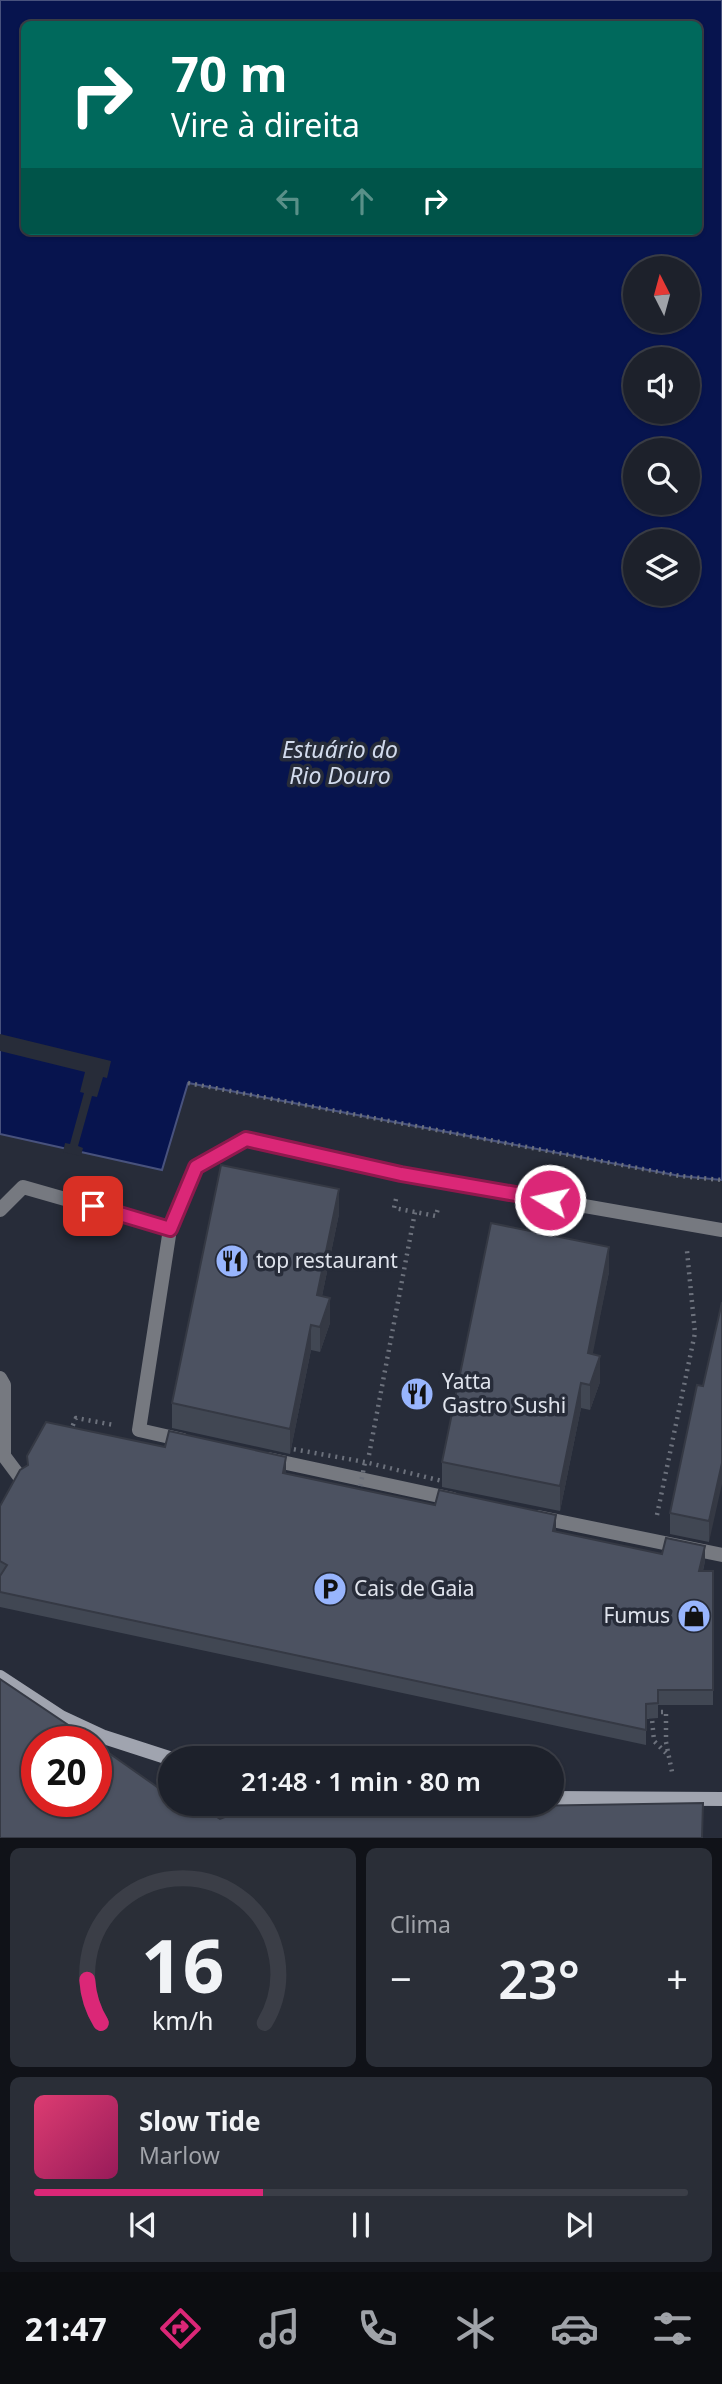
<!DOCTYPE html>
<html lang="pt">
<meta charset="utf-8">
<style>
:root{--surface:#1d212b;--page:#2a2e37;--text:#f1f3f6;--muted:#a0a3a9;--line:#3b3e47;--accent:#db2777}
body{margin:0;font-family:"Noto Sans",sans-serif;background:var(--page);color:var(--text);height:100vh;display:flex;flex-direction:column;font-size:26px;white-space:nowrap}
*{box-sizing:border-box;margin:0}
p{font-size:23px;color:var(--muted)}
.icon{flex:none;width:38px;height:38px;fill:none;stroke:currentColor;stroke-width:2;stroke-linecap:round;stroke-linejoin:round}
.map{position:relative;height:1838px;overflow:hidden}
.side{display:flex;flex-direction:column;gap:10px;padding:10px;background:#101218;flex:1}
.side>*{flex:none}
.guide{position:absolute;left:21px;top:21px;width:681px;height:214px;border-radius:10px;box-shadow:0 2px 5px #0004,0 0 0 2px var(--line);background:#00695c;color:#fff;overflow:hidden}
.needle{width:46px;rotate:354deg}
.fabs{position:absolute;left:623px;top:256px;display:grid;gap:14px}
.fabs a{display:grid;place-items:center;width:77px;height:77px;border-radius:50%;background:var(--surface);box-shadow:0 2px 5px #0004,0 0 0 2px var(--line);font-size:35px}
.speed{position:absolute;left:21px;top:1726px;display:flex;gap:14px;font-size:35px;font-weight:700;text-align:center}
.speed>*{display:grid;place-content:center;width:91px;height:91px;border-radius:50%;background:var(--surface);box-shadow:0 2px 5px #0004,0 0 0 2px var(--line);line-height:1}
.speed .limit{border:10px solid #d22;background:#fff;color:#111}
.pin{position:absolute;display:grid;place-items:center;width:60px;height:60px;color:#fff;margin:-30px;border-radius:14px;box-shadow:0 4px 10px #0006}
.me{position:absolute;width:77px;margin:-38px;rotate:280deg;stroke-linejoin:round;filter:drop-shadow(0 0 5px #0008)}
.turn{display:flex;align-items:center;gap:24px;height:147px;padding:0 35px;font-size:32px}
.turn .icon{width:91px;height:91px;stroke-width:2.5}
.turn b{display:block;font-size:49px;line-height:60px}
.lanes{display:flex;align-items:center;height:66px;padding:0 35px;background:#0003;justify-content:center;gap:35px;direction:ltr}
.lanes .off{opacity:.35}
.big{font-size:52px;font-weight:600;line-height:1.1}
.side .tile{flex:1;display:flex;flex-direction:column;justify-content:center;gap:10px;min-width:0;padding:0 24px;border-radius:10px;background:var(--page)}
.side .dial{align-items:center;gap:0}
.dial svg{height:182px;overflow:visible;fill:none;stroke:var(--line);stroke-width:7;stroke-linecap:round;text-anchor:middle}
.dial text{fill:var(--text);stroke:none}
.song{display:flex;align-items:center;gap:21px}
.cover{width:84px;height:84px;border-radius:10px;background:linear-gradient(135deg,hsl(340 70% 55%),hsl(330 70% 35%))}
.played{height:7px;border-radius:4px;background:linear-gradient(90deg,var(--accent) 35%,var(--line) 35%)}
.keys{display:flex;justify-content:space-around;direction:ltr}
.heat{display:flex;justify-content:space-between;align-items:center;font-size:38px;direction:ltr}
.side .tiles{flex:1;display:grid;gap:10px;grid-template-columns:1fr 1fr}
.tile:last-child{grid-column:span 2}
.trip{position:absolute;left:158px;top:1746px;width:406px;height:70px;border-radius:35px;background:var(--surface);box-shadow:0 2px 5px #0004,0 0 0 2px var(--line);font-weight:600;line-height:70px;text-align:center}
.menu{display:flex;height:112px;justify-content:space-around;align-items:center;background:#0c0d11;color:var(--muted)}
.menu .icon{width:49px;height:49px}
.menu .selected{color:var(--accent)}
.menu b{font-size:32px;color:var(--text)}
.map>svg:first-child{display:block}
.water{fill:#07144e;stroke:#48527d;stroke-width:2;fill-rule:evenodd}
.pier{fill:#272c39}
.lines{fill:none;stroke-linecap:round;stroke-linejoin:round}
.path{stroke:#6c717c;stroke-width:4.5;stroke-dasharray:2 5;stroke-linecap:butt}
.lane{stroke:#767980;stroke-width:14}
.street{stroke:#767980;stroke-width:14}
.secondary{stroke:#a0a4af;stroke-width:14}
.path-bridge{stroke:#6c717c;stroke-width:4.5;stroke-dasharray:2 5;stroke-linecap:butt}
.wall{fill:#414753}
.shaded-wall{fill:#353944}
.building{fill:#4c5261;stroke:#353944;stroke-width:2}
.route-casing{stroke:#8e194d;stroke-width:18}
.route{stroke:#db2777;stroke-width:12}
.labels{text-anchor:middle;stroke-width:7;stroke-linejoin:round;paint-order:stroke}
.poi-label{font-size:21px;fill:#dfe3ec;stroke:#272c39;text-anchor:start}
.water-label{font-size:23px;font-style:italic;fill:#d2dbed;stroke:#272c39}
</style>
<div class="map">
<svg width="722" height="1838" viewBox="0 0 722 1838">
<rect width="100%" height="100%" fill="#272c39"/>
<path class="water" d="M 0,0 L 722,0 L 722,1180 L 680,1176 L 188,1083 L 162,1170 L 0,1134 ZM 24,24 L 698,24 L 698,231 L 24,231 ZM 635,268 L 688,268 L 688,320 L 635,320 ZM 635,359 L 688,359 L 688,411 L 635,411 ZM 635,450 L 688,450 L 688,502 L 635,502 ZM 635,541 L 688,541 L 688,593 L 635,593 Z"/>
<path class="pier" d="M 0,1034 L 111,1061 L 107,1078 L 103,1077 L 97,1097 L 92,1096 L 78,1146 L 83,1148 L 81,1156 L 63,1152 L 65,1143 L 70,1144 L 84,1093 L 80,1092 L 85,1072 L 0,1051 Z"/>
<g class="lines">
<path class="path" d="M 188,1083 L 680,1176 L 722,1180
M 396,1199 L 394,1208 L 436,1216 L 438,1208
M 70,1432 L 76,1418 L 114,1425
M 369,1455 L 415,1212
M 657,1515 L 695,1333 L 687,1251
M 654,1712 L 666,1712 L 666,1742 L 672,1772
M 648,1716 L 652,1719 L 654,1741 L 668,1755"/>
<path class="lane" d="M 0,1210 L 23,1187 L 170,1229 L 196,1167 L 246,1139 L 401,1174 L 722,1230
M 0,1378 L 4,1385 L 4,1456 L 19,1476
M 190,1827 L 192,1804
M 220,1834 L 222,1804"/>
<path class="street" d="M 170,1229 L 139,1430 L 183,1440
M 268,1459 L 453,1499
M 538,1517 L 722,1555"/>
<path class="secondary" d="M 0,1677 L 61,1717 L 104,1737 L 172,1759
M 551,1798 L 722,1799"/>
<path class="path-bridge" d="M 287,1448 L 365,1462 L 446,1482
M 359,1493 L 365,1462"/>
</g>
<path class="wall" d="M 339,1214 L 322,1296 L 330,1323 L 320,1352 L 311,1350 L 290,1454 L 172,1428 L 172,1403 Z
M 609,1272 L 592,1354 L 600,1382 L 590,1410 L 581,1408 L 560,1511 L 442,1487 L 442,1462 Z
M 722,1302 L 709,1542 L 670,1534 L 670,1513 L 703,1386 Z
M 286,1473 L 662,1554 L 705,1561 L 703,1571 L 713,1571 L 713,1705 L 658,1705 L 658,1718 L 646,1719 L 646,1745 L 0,1607 L 0,1506 Z"/>
<path class="shaded-wall" d="M 339,1189 L 339,1214 L 317,1320 L 317,1295 Z
M 609,1247 L 609,1272 L 588,1378 L 588,1353 Z
M 330,1298 L 330,1323 L 320,1352 L 320,1327 Z
M 311,1325 L 311,1350 L 290,1454 L 290,1429 Z
M 600,1356 L 600,1382 L 590,1410 L 590,1385 Z
M 581,1383 L 581,1408 L 560,1511 L 560,1486 Z
M 286,1457 L 286,1473 L 283,1488 L 283,1473 Z
M 722,1463 L 722,1484 L 709,1542 L 709,1521 Z
M 556,1515 L 556,1530 L 553,1546 L 553,1531 Z
M 705,1546 L 705,1561 L 699,1586 L 699,1571 Z"/>
<path class="building" d="M 221,1165 L 339,1189 L 317,1295 L 330,1298 L 320,1327 L 311,1325 L 290,1429 L 172,1403 Z
M 491,1223 L 609,1247 L 588,1353 L 600,1356 L 590,1385 L 581,1383 L 560,1486 L 442,1462 Z
M 722,1302 L 722,1463 L 709,1521 L 670,1513 L 697,1385 L 703,1386 Z
M 46,1422 L 165,1447 L 169,1431 L 286,1457 L 283,1473 L 435,1505 L 439,1490 L 556,1515 L 553,1531 L 662,1554 L 666,1538 L 705,1546 L 699,1571 L 713,1571 L 713,1690 L 658,1690 L 658,1703 L 646,1704 L 646,1730 L 0,1592 L 0,1576 L 7,1565 L 0,1561 L 0,1506 L 20,1470 L 28,1465 L 27,1456 Z
M 0,1679 L 92,1741 L 37,1741 L 37,1801 L 96,1801 L 96,1744 L 170,1796 L 170,1804 L 181,1804 L 182,1807 L 188,1812 L 195,1810 L 199,1804 L 211,1807 L 212,1814 L 220,1819 L 225,1817 L 229,1811 L 703,1803 L 702,1838 L 0,1838 Z"/>
<g class="lines">
<defs>
<path id="route" d="M 93,1206 L 170,1229 L 196,1167 L 246,1139 L 401,1174 L 550,1200"/>
</defs>
<use href="#route" class="route-casing"/>
<use href="#route" class="route"/>
</g>
<defs>
<symbol id="restaurant-disc" viewBox="-11 -11 22 22"><circle r="9.5" fill="#98b5fd" stroke="#272c39"/><path d="M-5-6h1v4h1v-4h1v4h1v-4h1v5L-1.5 .5V6h-2V.5L-5-1ZM5-6V6H3V1.5H1.5Q1.5-4 5-6Z" fill="#111"/></symbol>
<symbol id="parking-disc" viewBox="-11 -11 22 22"><circle r="9.5" fill="#98b5fd" stroke="#272c39"/><path d="M-3.5-5.5H1a3.5 3.5 0 0 1 0 7H-1V5.5H-3.5ZM-1-3.4V-.6H.8a1.4 1.4 0 0 0 0-2.8Z" fill="#111"/></symbol>
<symbol id="shop-disc" viewBox="-11 -11 22 22"><circle r="9.5" fill="#98b5fd" stroke="#272c39"/><path d="M-5-2.5h2.3a2.7 3.5 0 0 1 5.4 0H5L5.5 6h-11ZM-1.5-2.5h3a1.5 2.3 0 0 0-3 0Z" fill="#111"/></symbol>
</defs>
<g fill-rule="evenodd">
<use href="#restaurant-disc" x="213" y="1242" width="38" height="38"/>
<use href="#restaurant-disc" x="398" y="1375" width="38" height="38"/>
<use href="#parking-disc" x="311" y="1570" width="38" height="38"/>
<use href="#shop-disc" x="675" y="1597" width="38" height="38"/>
</g>
<g class="labels">
<g class="poi-label">
<text x="256" y="1268">top restaurant</text>
<text x="442" y="1389">Yatta<tspan x="442" dy="24">Gastro Sushi</tspan></text>
<text x="354" y="1596">Cais de Gaia</text>
<text x="670" y="1623" text-anchor="end">Fumus</text>
</g>
<g class="water-label">
<text x="340" y="758">Estuário do<tspan x="340" dy="26">Rio Douro</tspan></text>
</g>
</g>
</svg>
<div class="fabs">
<a><svg class="needle" viewBox="-14 -14 28 28"><path d="M0-13l5 13h-10z" fill="#e53935"/><path d="M0 13l5-13h-10z" fill="#a0a3a9"/></svg></a>
<a><svg class="icon" aria-label="sound" viewBox="0 0 24 24"><path d="M4 9h4l5-4v14l-5-4H4zM17 9q2 3 0 6"/></svg></a>
<a><svg class="icon" aria-label="search" viewBox="0 0 24 24"><circle cx="10" cy="10" r="6"/><path d="M15 15l6 6"/></svg></a>
<a><svg class="icon" aria-label="layers" viewBox="0 0 24 24"><path d="M12 4l9 5-9 5-9-5zM3 14l9 5 9-5"/></svg></a>
</div>
<div class="speed"><div class="limit">20</div></div>
<div class="pin" style="left:93px;top:1206px;background:#d93025"><svg class="icon" aria-label="arrive" viewBox="0 0 24 24"><path d="M6 21V4h12l-3 4 3 4H6"/></svg></div>
<svg class="me" style="left:550px;top:1200px" viewBox="-20 -20 40 40"><circle r="17" fill="#db2777" stroke="#fff" stroke-width="3"/><path d="M0-11L8 9 0 5-8 9z" fill="#fff"/></svg>
<div class="trip">21:48 · 1 min · 80 m</div>
<div class="guide">
<div class="turn"><svg class="icon" aria-label="right" viewBox="0 0 24 24"><path d="M7 20v-9h11M14 6l5 5-5 5"/></svg><div><b>70 m</b>Vire à direita</div></div>
<div class="lanes"><svg class="icon off" aria-label="left" viewBox="0 0 24 24"><path d="M17 20v-9H6M10 6l-5 5 5 5"/></svg><svg class="icon off" aria-label="ahead" viewBox="0 0 24 24"><path d="M12 20V5M6 11l6-6 6 6"/></svg><svg class="icon" aria-label="right" viewBox="0 0 24 24"><path d="M7 20v-9h11M14 6l5 5-5 5"/></svg></div>
</div>
</div>
<section class="side">
<div class="tiles">
<div class="tile dial"><svg viewBox="0 0 100 80">
<path d="M14 69A42 42 0 1 1 86 69"/>
<path d="M14 69A42 42 0 0 1 8 50" stroke="#db2777"/>
<text x="50" y="56" font-size="32" font-weight="700">16</text>
<text x="50" y="72" font-size="11">km/h</text>
</svg></div>
<div class="tile"><p>Clima</p>
<div class="heat"><a>−</a><b class="big">23°</b><a>+</a></div>
</div>
<div class="tile">
<div class="song"><i class="cover"></i><div><b>Slow Tide</b><p>Marlow</p></div></div>
<div class="played"></div>
<div class="keys"><svg class="icon" aria-label="previous" viewBox="0 0 24 24"><path d="M18 5L8 12l10 7zM5 5v14"/></svg><svg class="icon" aria-label="pause" viewBox="0 0 24 24"><path d="M8 5v14M16 5v14"/></svg><svg class="icon" aria-label="next" viewBox="0 0 24 24"><path d="M6 5l10 7-10 7zM19 5v14"/></svg></div>
</div>
</div>
</section>
<nav class="menu">
<b>21:47</b>
<svg class="icon selected" aria-label="directions" viewBox="0 0 24 24"><path d="M12 3l9 9-9 9-9-9zM9 14v-3h6M13 9l2 2-2 2"/></svg>
<svg class="icon" aria-label="music" viewBox="0 0 24 24"><path d="M9 18V5l10-2v13"/><circle cx="6" cy="18" r="3"/><circle cx="16" cy="16" r="3"/></svg>
<svg class="icon" aria-label="phone" viewBox="0 0 24 24"><path d="M5 4h4l2 5-3 2q2 4 5 5l2-3 5 2v4C11 20 4 13 5 4z"/></svg>
<svg class="icon" aria-label="climate" viewBox="0 0 24 24"><path d="M12 3v18M4 7l16 10M4 17L20 7"/></svg>
<svg class="icon" aria-label="car" viewBox="0 0 24 24"><path d="M5 17H2v-5l4-1 3-4h7l3 4 3 1v5h-3M9 17h6M6 11h13"/><circle cx="7" cy="17" r="2"/><circle cx="17" cy="17" r="2"/></svg>
<svg class="icon" aria-label="filters" viewBox="0 0 24 24"><path d="M4 7h16M4 17h16"/><circle cx="9" cy="7" r="2"/><circle cx="15" cy="17" r="2"/></svg>
</nav>
